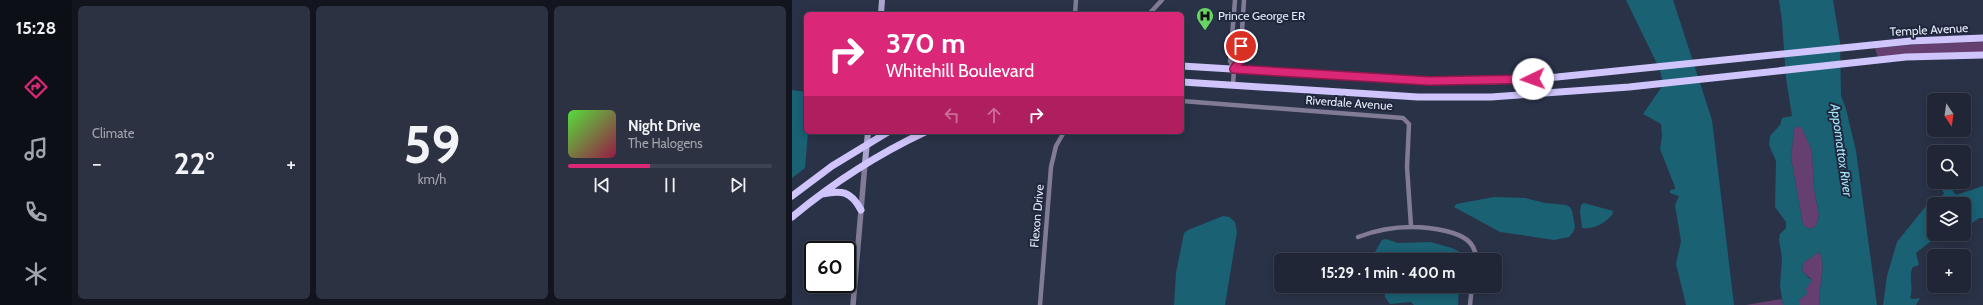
<!DOCTYPE html>
<meta charset="utf-8">
<style>
:root{--surface:#202636;--page:#2d3242;--text:#f1f3f6;--muted:#a2a5ad;--line:#3d4351;--accent:#db2777}
body{margin:0;font-family:Cabin,sans-serif;background:var(--page);color:var(--text);height:100vh;display:flex;flex-direction:column;font-size:15px;white-space:nowrap}
*{box-sizing:border-box;margin:0}
p{font-size:13px;color:var(--muted)}
.icon{flex:none;width:22px;height:22px;fill:none;stroke:currentColor;stroke-width:2;stroke-linecap:round;stroke-linejoin:round}
.map{position:relative;flex:1;overflow:hidden}
.sheet{display:flex;flex-direction:column;gap:6px;padding:6px;background:#12151e;width:720px}
.sheet>*{flex:none}
.top-card{position:absolute;left:12px;top:12px;width:380px;height:122px;border-radius:6px;box-shadow:0 2px 10px #0003,0 0 0 1px var(--line);background:#db2777;color:#fff;overflow:hidden}
.needle{width:26px;rotate:167deg}
.tools{position:absolute;left:1135px;top:93px;display:grid;gap:8px}
.tools a{display:grid;place-items:center;width:44px;height:44px;border-radius:6px;background:var(--surface);box-shadow:0 2px 10px #0003,0 0 0 1px var(--line);font-size:20px}
.speed{position:absolute;left:12px;top:241px;display:flex;gap:8px;font-size:20px;font-weight:700;text-align:center}
.speed>*{display:grid;place-content:center;width:52px;height:52px;border-radius:50%;background:var(--surface);box-shadow:0 2px 10px #0003,0 0 0 1px var(--line);line-height:1}
.speed .limit{border:2px solid #111;border-radius:6px;background:#fff;color:#111}
.pin{position:absolute;display:grid;place-items:center;width:34px;height:34px;color:#fff;margin:-17px;border:2px solid #fff;border-radius:50%;box-shadow:0 1px 4px #0007}
.me{position:absolute;width:44px;margin:-22px;rotate:267deg;stroke-linejoin:round;filter:drop-shadow(0 0 3px #0008)}
.turn{display:flex;align-items:center;gap:14px;height:84px;padding:0 16px;font-size:18px}
.turn .icon{width:52px;height:52px;stroke-width:2.5}
.turn b{display:block;font-size:28px;line-height:34px}
.lanes{display:flex;align-items:center;height:38px;padding:0 16px;background:#0003;justify-content:center;gap:20px;direction:ltr}
.lanes .off{opacity:.35}
.big{font-size:30px;font-weight:800;line-height:1.1}
.sheet .card{flex:1;display:flex;flex-direction:column;justify-content:center;gap:6px;min-width:0;padding:0 14px;border-radius:6px;background:var(--page)}
.sheet .dial{align-items:center;gap:0}
.dial b{font-size:52px;line-height:1}
.song{display:flex;align-items:center;gap:12px}
.cover{width:48px;height:48px;border-radius:6px;background:linear-gradient(135deg,hsl(110 70% 55%),hsl(340 70% 35%))}
.played{height:4px;border-radius:2px;background:linear-gradient(90deg,var(--accent) 40%,var(--line) 40%)}
.keys{display:flex;justify-content:space-around;direction:ltr}
.heat{display:flex;justify-content:space-between;align-items:center;font-size:22px;direction:ltr}
.sheet .tiles{flex:1;display:grid;gap:6px;grid-template-columns:repeat(3,1fr)}
.trip{position:absolute;left:482px;top:253px;width:228px;height:40px;border-radius:6px;background:var(--surface);box-shadow:0 2px 10px #0003,0 0 0 1px var(--line);font-weight:800;line-height:40px;text-align:center}
main{display:flex;flex:1;min-height:0}
.dock{display:flex;flex-direction:column;width:72px;justify-content:space-around;align-items:center;background:#0d0f16;color:var(--muted)}
.dock .icon{width:28px;height:28px}
.dock .selected{color:var(--accent)}
.dock b{font-size:18px;color:var(--text)}
.map>svg:first-child{display:block}
.green{fill:#653f6f}
.water{fill:#196173;fill-rule:evenodd}
.lines{fill:none;stroke-linecap:round;stroke-linejoin:round}
.minor{stroke:#817b97;stroke-width:4.5}
.tertiary{stroke:#817b97;stroke-width:5.5}
.secondary{stroke:#ada4cf;stroke-width:6}
.primary{stroke:#cfc4fc;stroke-width:7}
.route-casing{stroke:#8e194d;stroke-width:10}
.route{stroke:#db2777;stroke-width:7}
.labels{text-anchor:middle;stroke-width:4;stroke-linejoin:round;paint-order:stroke}
.poi-label{font-size:12px;fill:#e5ebfa;stroke:#20273d;text-anchor:start}
.street-label{font-size:12px;fill:#e5ebfa;stroke:#20273d}
.water-label{font-size:13px;font-style:italic;fill:#a1e4f8;stroke:#20273d}
</style>
<main>
<nav class="dock">
<b>15:28</b>
<svg class="icon selected" aria-label="directions" viewBox="0 0 24 24"><path d="M12 3l9 9-9 9-9-9zM9 14v-3h6M13 9l2 2-2 2"/></svg>
<svg class="icon" aria-label="music" viewBox="0 0 24 24"><path d="M9 18V5l10-2v13"/><circle cx="6" cy="18" r="3"/><circle cx="16" cy="16" r="3"/></svg>
<svg class="icon" aria-label="phone" viewBox="0 0 24 24"><path d="M5 4h4l2 5-3 2q2 4 5 5l2-3 5 2v4C11 20 4 13 5 4z"/></svg>
<svg class="icon" aria-label="climate" viewBox="0 0 24 24"><path d="M12 3v18M4 7l16 10M4 17L20 7"/></svg>
</nav>
<section class="sheet">
<div class="tiles">
<div class="card"><p>Climate</p>
<div class="heat"><a>−</a><b class="big">22°</b><a>+</a></div>
</div>
<div class="card dial"><b>59</b><p>km/h</p></div>
<div class="card">
<div class="song"><i class="cover"></i><div><b>Night Drive</b><p>The Halogens</p></div></div>
<div class="played"></div>
<div class="keys"><svg class="icon" aria-label="previous" viewBox="0 0 24 24"><path d="M18 5L8 12l10 7zM5 5v14"/></svg><svg class="icon" aria-label="pause" viewBox="0 0 24 24"><path d="M8 5v14M16 5v14"/></svg><svg class="icon" aria-label="next" viewBox="0 0 24 24"><path d="M6 5l10 7-10 7zM19 5v14"/></svg></div>
</div>
</div>
</section>
<div class="map">
<svg width="1191" height="305" viewBox="0 0 1191 305">
<rect width="100%" height="100%" fill="#2a3248"/>
<path class="green" d="M 1191,42 L 1191,52 L 1148,53 L 1086,58 L 1083,48 L 1145,43 Z
M 1006,126 L 1010,127 L 1020,151 L 1022,189 L 1027,215 L 1024,226 L 1017,229 L 1011,225 L 999,158 L 1002,129 Z
M 1027,252 C 1036,265 1025,289 1028,305 L 1007,305 L 1007,301 L 1019,279 L 1010,271 L 1011,263 Z
M 990,299 L 991,305 L 954,305 Z"/>
<path class="water" d="M 834,0 L 881,0 L 883,6 L 920,120 L 942,305 L 894,305 L 884,264 L 889,241 L 883,205 L 887,196 L 878,193 L 878,190 L 883,189 L 883,187 L 868,149 L 870,136 L 869,124 L 851,114 L 871,85 L 868,70 Z
M 987,0 L 1041,0 L 1048,42 L 1049,96 L 1054,109 L 1064,151 L 1085,305 L 1028,305 C 1025,290 1036,264 1027,252 L 1011,263 L 1010,271 L 1020,281 L 1014,288 L 1015,294 L 1007,300 L 1007,305 L 991,305 L 988,286 L 990,258 L 987,240 L 988,234 L 994,228 L 994,222 L 983,207 L 984,161 L 977,145 L 978,136 L 988,125 L 990,118 L 1000,116 L 994,78 L 990,21 ZM 1006,126 L 1010,128 L 1020,151 L 1022,189 L 1027,215 L 1024,226 L 1017,229 L 1011,225 L 999,158 L 1002,129 Z
M 0,90 L 14,92 L 14,132 L 16,132 L 13,168 L 0,178 Z
M 1144,182 L 1154,182 L 1164,195 L 1191,186 L 1191,218 L 1187,218 L 1172,229 L 1172,204 L 1142,204 L 1142,234 L 1148,234 L 1124,253 L 1127,265 L 1121,267 C 1116,275 1122,288 1118,298 L 1121,299 L 1128,298 L 1124,305 L 1091,305 L 1095,276 L 1105,242 L 1134,206 L 1151,195 L 1152,193 Z
M 702,197 L 733,198 L 753,203 L 774,205 L 778,207 L 780,211 L 783,226 L 782,231 L 777,237 L 762,240 L 708,232 L 662,207 L 664,204 Z
M 792,203 L 821,211 L 820,215 C 812,224 802,229 790,228 L 788,212 L 789,205 Z
M 431,216 L 437,217 L 443,222 L 445,232 L 433,305 L 382,305 L 384,273 L 392,233 L 396,230 Z
M 594,239 L 606,243 L 638,242 L 660,248 L 668,252 L 670,260 L 587,260 L 583,252 L 590,240 Z
M 592,286 L 667,286 L 666,305 L 622,305 L 619,302 L 598,304 L 593,297 Z"/>
<g class="lines">
<path class="minor" d="M 283,14 L 284,0
M 357,14 L 370,0
M 442,69 L 448,61 L 452,0
M 441,85 L 442,69 L 438,61 L 443,0
M 390,101 L 611,118 L 617,124 L 615,167 L 619,226
M 566,237 C 595,226 623,224 654,231 C 670,235 684,241 684,260
M 248,305 L 259,167 L 264,146 L 272,132
M 678,305 L 680,286"/>
<path class="tertiary" d="M 61,305 L 73,163"/>
<path class="secondary" d="M 89,14 L 90,0
M 73,163 L 76,132"/>
<path class="primary" d="M 390,66 L 637,81 L 698,81 L 765,77 L 1119,41 L 1191,38
M 390,82 L 626,97 L 699,97 L 837,87 L 1114,57 L 1191,55
M 30,194 C 50,190 59,191 69,210
M 0,196 L 40,166 L 96,132
M 0,217 C 41,183 84,155 133,132"/>
</g>
<g class="lines">
<defs>
<path id="route" d="M 449,46 L 448,61 L 442,69 L 637,81 L 741,79"/>
</defs>
<use href="#route" class="route-casing"/>
<use href="#route" class="route"/>
</g>
<defs>
<symbol id="hospital-pin" viewBox="-11 -11 22 30"><path d="M0 17L-7.5 6A9.5 9.5 0 1 1 7.5 6Z" fill="#68d465" stroke="#20273d"/><path d="M-5-5h3v3.5h4V-5h3V5h-3V1.5h-4V5h-3Z" fill="#111"/></symbol>
</defs>
<g fill-rule="evenodd">
<use href="#hospital-pin" x="403" y="6" width="20" height="27"/>
</g>
<g class="labels">
<g class="poi-label">
<text x="426" y="20">Prince George ER</text>
</g>
<g class="street-label">
<text transform="translate(1137 30) rotate(-3)" y="4">Temple Avenue</text>
<text transform="translate(557 103) rotate(4)" y="4">Riverdale Avenue</text>
<text transform="translate(245 216) rotate(-85)" y="4">Flexon Drive</text>
</g>
<g class="water-label">
<text transform="translate(1050 150) rotate(82)" y="5">Appomattox River</text>
</g>
</g>
</svg>
<div class="tools">
<a><svg class="needle" viewBox="-14 -14 28 28"><path d="M0-13l5 13h-10z" fill="#e53935"/><path d="M0 13l5-13h-10z" fill="#a2a5ad"/></svg></a>
<a><svg class="icon" aria-label="search" viewBox="0 0 24 24"><circle cx="10" cy="10" r="6"/><path d="M15 15l6 6"/></svg></a>
<a><svg class="icon" aria-label="layers" viewBox="0 0 24 24"><path d="M12 4l9 5-9 5-9-5zM3 14l9 5 9-5"/></svg></a>
<a>+</a>
</div>
<div class="speed"><div class="limit">60</div></div>
<div class="pin" style="left:449px;top:46px;background:#d93025"><svg class="icon" aria-label="arrive" viewBox="0 0 24 24"><path d="M6 21V4h12l-3 4 3 4H6"/></svg></div>
<svg class="me" style="left:741px;top:79px" viewBox="-20 -20 40 40"><circle r="19" fill="#fff"/><path d="M0-13L10 11 0 6-10 11z" fill="#db2777"/></svg>
<div class="trip">15:29 · 1 min · 400 m</div>
<div class="top-card">
<div class="turn"><svg class="icon" aria-label="right" viewBox="0 0 24 24"><path d="M7 20v-9h11M14 6l5 5-5 5"/></svg><div><b>370 m</b>Whitehill Boulevard</div></div>
<div class="lanes"><svg class="icon off" aria-label="left" viewBox="0 0 24 24"><path d="M17 20v-9H6M10 6l-5 5 5 5"/></svg><svg class="icon off" aria-label="ahead" viewBox="0 0 24 24"><path d="M12 20V5M6 11l6-6 6 6"/></svg><svg class="icon" aria-label="right" viewBox="0 0 24 24"><path d="M7 20v-9h11M14 6l5 5-5 5"/></svg></div>
</div>
</div>
</main>
